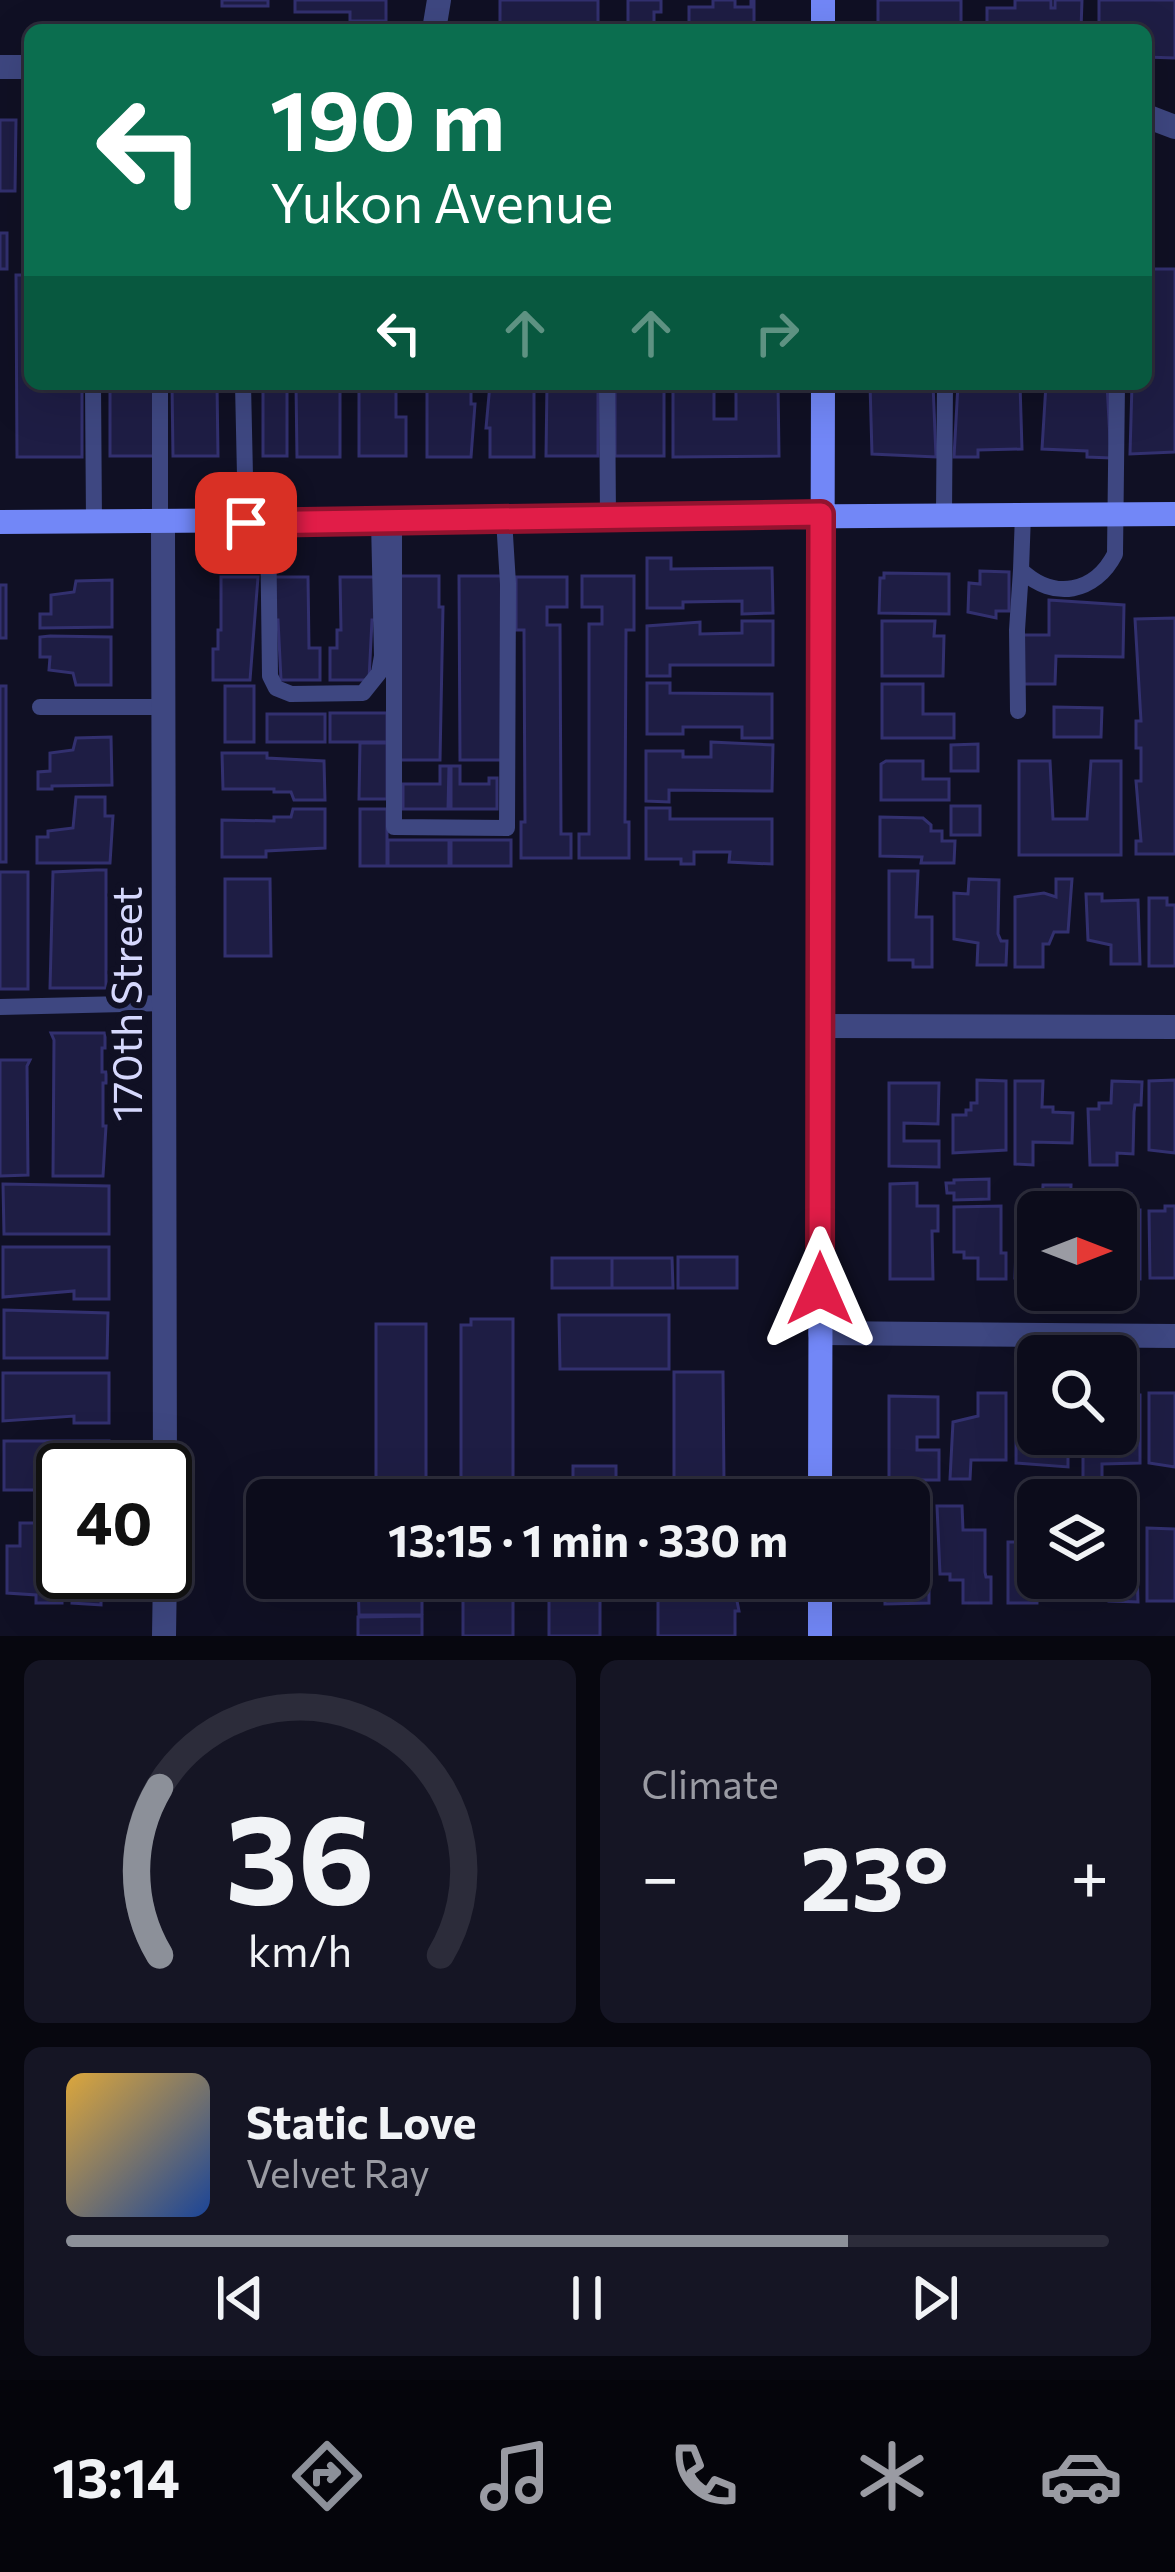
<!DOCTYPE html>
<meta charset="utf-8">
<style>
:root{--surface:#0c0c1b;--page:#151524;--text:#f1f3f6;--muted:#9a9ba3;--line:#2c2c3a;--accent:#8c9099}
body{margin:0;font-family:Commissioner,sans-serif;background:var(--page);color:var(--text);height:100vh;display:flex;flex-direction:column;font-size:45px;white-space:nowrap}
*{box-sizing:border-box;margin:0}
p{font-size:39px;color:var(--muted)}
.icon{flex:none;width:66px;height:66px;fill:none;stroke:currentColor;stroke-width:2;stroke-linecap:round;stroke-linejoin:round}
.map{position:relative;height:1636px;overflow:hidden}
.drawer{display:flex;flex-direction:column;gap:24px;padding:24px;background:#07070f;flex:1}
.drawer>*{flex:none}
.top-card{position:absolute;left:24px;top:24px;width:1128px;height:366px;border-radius:18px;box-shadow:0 12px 48px #0002,0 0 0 3px var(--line);background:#0b6e4f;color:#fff;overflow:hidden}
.needle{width:78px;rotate:90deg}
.tools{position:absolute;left:1017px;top:1191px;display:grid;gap:24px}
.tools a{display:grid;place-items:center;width:120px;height:120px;border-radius:18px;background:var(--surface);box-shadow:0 12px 48px #0002,0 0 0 3px var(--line);font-size:60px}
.speed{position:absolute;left:36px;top:1443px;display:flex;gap:24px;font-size:60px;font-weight:700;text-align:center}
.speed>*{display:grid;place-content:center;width:156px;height:156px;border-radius:50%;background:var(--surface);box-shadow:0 12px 48px #0002,0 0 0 3px var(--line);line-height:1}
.speed .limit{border:6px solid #111;border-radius:18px;background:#fff;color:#111}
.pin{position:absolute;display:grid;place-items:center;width:102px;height:102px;color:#fff;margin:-51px;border-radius:24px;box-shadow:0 6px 18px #0006}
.me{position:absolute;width:132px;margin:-66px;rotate:0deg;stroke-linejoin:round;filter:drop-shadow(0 0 9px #0008)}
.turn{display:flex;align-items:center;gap:42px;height:252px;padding:0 48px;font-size:54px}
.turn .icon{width:156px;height:156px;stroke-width:2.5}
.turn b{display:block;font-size:84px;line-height:102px}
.lanes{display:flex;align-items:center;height:114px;padding:0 48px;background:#0003;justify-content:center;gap:60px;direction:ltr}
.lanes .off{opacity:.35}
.big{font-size:90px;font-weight:700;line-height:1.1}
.drawer .card{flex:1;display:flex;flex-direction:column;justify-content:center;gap:18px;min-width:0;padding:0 42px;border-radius:18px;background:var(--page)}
.drawer .dial{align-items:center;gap:0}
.dial svg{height:312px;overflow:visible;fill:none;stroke:var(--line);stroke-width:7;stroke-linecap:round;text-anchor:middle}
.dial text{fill:var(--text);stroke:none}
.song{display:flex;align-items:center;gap:36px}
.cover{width:144px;height:144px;border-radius:18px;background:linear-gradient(135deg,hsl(40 70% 55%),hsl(220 70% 35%))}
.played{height:12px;border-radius:6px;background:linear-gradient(90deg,var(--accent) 75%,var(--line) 75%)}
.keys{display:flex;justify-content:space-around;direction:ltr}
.heat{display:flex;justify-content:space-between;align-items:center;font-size:66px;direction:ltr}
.drawer .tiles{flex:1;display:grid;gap:24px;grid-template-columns:1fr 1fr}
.card:last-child{grid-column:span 2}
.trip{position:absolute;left:246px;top:1479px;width:684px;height:120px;border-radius:18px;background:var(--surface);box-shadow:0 12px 48px #0002,0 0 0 3px var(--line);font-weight:700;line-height:120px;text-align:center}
.dock{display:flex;height:192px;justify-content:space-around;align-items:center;background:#05050b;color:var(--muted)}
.dock .icon{width:84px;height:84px}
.dock .active{color:var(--accent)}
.dock b{font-size:54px;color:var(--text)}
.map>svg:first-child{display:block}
.building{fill:#1e1d44;stroke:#32306f;stroke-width:3}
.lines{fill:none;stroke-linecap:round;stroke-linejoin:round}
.lane{stroke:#3e4781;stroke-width:16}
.street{stroke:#3e4781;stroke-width:24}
.secondary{stroke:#7287f7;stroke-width:24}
.route-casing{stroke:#92132f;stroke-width:30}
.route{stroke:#e11d48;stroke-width:21}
.labels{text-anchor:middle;stroke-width:12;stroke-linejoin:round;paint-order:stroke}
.street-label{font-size:42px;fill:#d6d8fd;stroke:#101024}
</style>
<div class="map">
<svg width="1175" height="1636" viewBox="0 0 1175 1636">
<rect width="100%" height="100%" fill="#101024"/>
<path class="building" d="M 222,0 L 268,0 L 268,6 L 222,6 Z
M 295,0 L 386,0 L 386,21 L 350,21 L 350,12 L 295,12 Z
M 500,0 L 598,0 L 598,30 L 500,30 Z
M 628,0 L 661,0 L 661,12 L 654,12 L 654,30 L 628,30 Z
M 713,0 L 735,0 L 735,7 L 751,7 L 751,1 L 754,1 L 754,30 L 689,30 L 689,7 L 713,7 Z
M 878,0 L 961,0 L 961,30 L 878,30 Z
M 1015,0 L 1051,0 L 1051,8 L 1055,8 L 1055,0 L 1082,0 L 1081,30 L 987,30 L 987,8 L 1015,8 Z
M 1099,0 L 1175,0 L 1175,58 L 1146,57 L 1146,30 L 1099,30 Z
M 0,120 L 16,120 L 15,191 L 0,191 Z
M 26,122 L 30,122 L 30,194 L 26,194 Z
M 0,233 L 7,233 L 7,269 L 0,269 Z
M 1146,269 L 1175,269 L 1175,452 L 1130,454 L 1132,384 L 1146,384 Z
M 16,275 L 30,275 L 30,384 L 82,384 L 82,457 L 17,457 Z
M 110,384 L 152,384 L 155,387 L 157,456 L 110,456 Z
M 172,384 L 217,384 L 218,456 L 173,456 Z
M 263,384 L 287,384 L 287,456 L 263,456 Z
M 296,384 L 340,384 L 340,457 L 297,457 Z
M 359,384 L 396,384 L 396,417 L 406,417 L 406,456 L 359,456 Z
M 427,384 L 471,384 L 471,404 L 475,404 L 471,457 L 427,457 Z
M 490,384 L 534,384 L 534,457 L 490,457 L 490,428 L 486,428 Z
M 547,384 L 598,384 L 598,456 L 546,456 Z
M 615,384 L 664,384 L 664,456 L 615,456 Z
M 673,384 L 714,384 L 714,419 L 736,419 L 736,384 L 778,384 L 779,456 L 673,457 Z
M 870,384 L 933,384 L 936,457 L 872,454 Z
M 958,384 L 1020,384 L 1022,449 L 978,450 L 978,457 L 954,457 Z
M 1046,384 L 1107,384 L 1111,458 L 1087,457 L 1087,451 L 1042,449 Z
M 647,558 L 671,558 L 671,569 L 772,568 L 773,613 L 742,614 L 742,601 L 683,602 L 683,608 L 647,608 Z
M 980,571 L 1009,572 L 1009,611 L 996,611 L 996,618 L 968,612 L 969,583 L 980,584 Z
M 884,573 L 949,574 L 949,614 L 879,613 L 880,578 L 884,578 Z
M 397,576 L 439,576 L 439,607 L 443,607 L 440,760 L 397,760 Z
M 459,576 L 502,576 L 503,760 L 460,760 Z
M 582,576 L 634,576 L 634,630 L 626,630 L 625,822 L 629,822 L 629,858 L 579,858 L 579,834 L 589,834 L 589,624 L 602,624 L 602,607 L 582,607 Z
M 221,577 L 258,577 L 250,680 L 213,680 L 213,649 L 218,649 L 218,630 L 221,630 Z
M 273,577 L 308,577 L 309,648 L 320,648 L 320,680 L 281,680 L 278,620 L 273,620 Z
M 340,577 L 377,577 L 377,620 L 372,620 L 369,680 L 330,680 L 330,648 L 337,648 L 337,630 L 341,630 Z
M 516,577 L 567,577 L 567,607 L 547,607 L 547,625 L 560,625 L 561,834 L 571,834 L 571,858 L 521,858 L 521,822 L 525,822 L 524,630 L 516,630 Z
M 112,580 L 112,627 L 40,628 L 40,614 L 51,614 L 51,595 L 74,592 L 76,581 Z
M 0,585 L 6,585 L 6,638 L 0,638 Z
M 1049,600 L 1124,605 L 1123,657 L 1056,656 L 1055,684 L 1022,684 L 1023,635 L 1049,635 Z
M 1175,618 L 1175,854 L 1136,854 L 1136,841 L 1141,841 L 1136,781 L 1141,781 L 1141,748 L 1136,748 L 1136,721 L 1141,721 L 1135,619 Z
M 742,621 L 773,621 L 773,665 L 670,665 L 670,676 L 647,676 L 647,626 L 700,622 L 700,634 L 742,633 Z
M 882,621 L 935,621 L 934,636 L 944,636 L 943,676 L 882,676 Z
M 50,636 L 111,637 L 111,685 L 76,685 L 73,673 L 49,670 L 50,657 L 40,657 L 40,637 Z
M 647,683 L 670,683 L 670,693 L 772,694 L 772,738 L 742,738 L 742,727 L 683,727 L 683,734 L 647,734 Z
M 882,684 L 923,684 L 923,714 L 954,714 L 954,738 L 882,738 Z
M 0,686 L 6,686 L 6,862 L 0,862 Z
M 225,686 L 254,686 L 254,742 L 225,742 Z
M 1054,707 L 1102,708 L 1101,737 L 1054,737 Z
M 330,713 L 387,713 L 387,742 L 330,742 Z
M 267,714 L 325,714 L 325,742 L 267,742 Z
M 111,737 L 112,785 L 52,786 L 52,789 L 38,789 L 38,772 L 50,771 L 50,753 L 73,750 L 76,738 Z
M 711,742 L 773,745 L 772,791 L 669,790 L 669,802 L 646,801 L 646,751 L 683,751 L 683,757 L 711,757 Z
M 360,743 L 387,743 L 387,799 L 359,799 Z
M 978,744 L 978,771 L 951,771 L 951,745 Z
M 222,753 L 267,753 L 267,758 L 324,761 L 325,800 L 294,800 L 291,792 L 274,792 L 274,789 L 223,789 Z
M 886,761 L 923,761 L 923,779 L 949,779 L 949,800 L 881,800 L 881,764 Z
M 1019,761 L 1050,761 L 1053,819 L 1087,819 L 1091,761 L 1121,761 L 1121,855 L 1019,855 Z
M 440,766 L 449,766 L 448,809 L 403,809 L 403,784 L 440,784 Z
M 451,766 L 460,766 L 460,784 L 489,784 L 489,778 L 497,778 L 497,809 L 451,809 Z
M 76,797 L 105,797 L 105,816 L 113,816 L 110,863 L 37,863 L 37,837 L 48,837 L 48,831 L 73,828 Z
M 951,806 L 980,806 L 980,835 L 951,835 Z
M 646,808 L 670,808 L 670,819 L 772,819 L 772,864 L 729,862 L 730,852 L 694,852 L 694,864 L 681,864 L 681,859 L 646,859 Z
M 293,809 L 325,809 L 325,848 L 266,851 L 266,857 L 222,857 L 222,820 L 274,821 L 274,817 L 291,817 Z
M 360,809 L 387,809 L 387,866 L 360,866 Z
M 880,817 L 923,818 L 931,825 L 931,831 L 942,831 L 942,841 L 955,841 L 954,863 L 921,863 L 922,857 L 880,856 Z
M 388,840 L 449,840 L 449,866 L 388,866 Z
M 451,840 L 511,840 L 511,866 L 451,866 Z
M 96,870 L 106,870 L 106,988 L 50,988 L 53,872 Z
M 889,871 L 918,871 L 916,917 L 932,917 L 932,967 L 913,967 L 913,960 L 889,960 Z
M 0,872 L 28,872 L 28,989 L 0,989 Z
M 225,879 L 270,879 L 271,956 L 225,956 Z
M 969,879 L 999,880 L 998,934 L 1001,941 L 1007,941 L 1006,965 L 977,965 L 978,943 L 954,939 L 954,893 L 968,894 Z
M 1056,879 L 1072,879 L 1068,932 L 1054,932 L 1049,944 L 1043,944 L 1043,967 L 1015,967 L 1015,897 L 1044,893 L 1056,897 Z
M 1086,894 L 1102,894 L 1102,901 L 1138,900 L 1140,964 L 1111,964 L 1111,945 L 1088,940 Z
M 1149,898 L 1167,898 L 1167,905 L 1175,905 L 1175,966 L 1149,966 Z
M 51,1033 L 105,1033 L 105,1048 L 102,1048 L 102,1072 L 106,1072 L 106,1083 L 103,1083 L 103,1126 L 106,1126 L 103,1176 L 53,1176 L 54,1040 Z
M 0,1060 L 30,1060 L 27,1066 L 28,1175 L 0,1176 Z
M 977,1080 L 1006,1081 L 1006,1150 L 953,1153 L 953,1115 L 966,1115 L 966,1110 L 971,1110 L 971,1103 L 977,1103 Z
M 1175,1080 L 1175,1153 L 1149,1150 L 1149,1081 Z
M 1015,1081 L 1043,1081 L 1042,1107 L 1053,1107 L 1053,1112 L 1073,1113 L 1072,1143 L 1033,1142 L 1033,1165 L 1015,1164 Z
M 1112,1081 L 1142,1082 L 1141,1105 L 1135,1105 L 1134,1112 L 1133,1154 L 1117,1153 L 1117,1165 L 1090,1165 L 1088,1109 L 1099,1109 L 1099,1103 L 1111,1103 Z
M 889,1083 L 939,1083 L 938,1124 L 904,1123 L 904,1141 L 939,1141 L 939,1167 L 889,1166 Z
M 989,1179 L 989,1199 L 954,1200 L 954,1193 L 947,1193 L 946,1183 L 954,1183 L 954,1180 Z
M 917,1183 L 917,1206 L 938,1206 L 938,1231 L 932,1231 L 933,1279 L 890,1279 L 890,1184 Z
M 3,1184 L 109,1186 L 109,1234 L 4,1234 Z
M 1043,1185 L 1071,1185 L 1070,1211 L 1042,1211 Z
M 1097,1194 L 1131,1194 L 1131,1210 L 1140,1210 L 1140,1279 L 1116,1279 L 1116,1212 L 1087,1212 L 1087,1207 L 1097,1207 Z
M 1001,1206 L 1001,1253 L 1006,1253 L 1006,1279 L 978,1279 L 978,1258 L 964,1258 L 964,1252 L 954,1252 L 954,1207 Z
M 1165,1206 L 1175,1206 L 1175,1278 L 1150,1278 L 1149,1211 L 1165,1211 Z
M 1017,1214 L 1038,1214 L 1038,1278 L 1015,1278 Z
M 3,1247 L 109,1247 L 109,1299 L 74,1299 L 74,1291 L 3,1297 Z
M 678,1257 L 737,1257 L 737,1288 L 678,1288 Z
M 552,1258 L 612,1258 L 612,1288 L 552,1288 Z
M 612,1258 L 672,1258 L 673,1288 L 612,1288 Z
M 4,1310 L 108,1313 L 107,1358 L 4,1358 Z
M 559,1315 L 669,1315 L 669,1369 L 560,1369 Z
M 471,1319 L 513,1319 L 513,1500 L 461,1500 L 461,1325 L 471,1325 Z
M 376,1324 L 426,1324 L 426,1500 L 376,1500 Z
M 674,1372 L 723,1372 L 724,1483 L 694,1483 L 694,1500 L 674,1500 Z
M 3,1373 L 109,1373 L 109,1423 L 74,1423 L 74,1416 L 3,1421 Z
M 978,1393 L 1006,1393 L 1006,1460 L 971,1460 L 970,1479 L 950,1479 L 953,1422 L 978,1416 Z
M 1149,1393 L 1175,1393 L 1175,1467 L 1149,1463 Z
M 1016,1394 L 1038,1394 L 1038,1434 L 1068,1434 L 1068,1467 L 1016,1463 Z
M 1116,1395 L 1140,1395 L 1140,1463 L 1102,1464 L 1102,1483 L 1083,1483 L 1083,1434 L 1116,1434 Z
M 889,1396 L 938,1397 L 938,1437 L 917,1437 L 917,1450 L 939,1450 L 939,1480 L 889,1480 Z
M 4,1441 L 109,1441 L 109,1470 L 63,1470 L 63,1490 L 4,1490 Z
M 573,1466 L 616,1466 L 616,1484 L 669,1484 L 669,1500 L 573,1500 Z
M 937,1506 L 962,1506 L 963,1530 L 985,1530 L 985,1572 L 986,1577 L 991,1577 L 991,1603 L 963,1603 L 963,1580 L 950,1580 L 950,1574 L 940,1574 Z
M 909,1507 L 914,1507 L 914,1522 L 929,1522 L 929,1603 L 885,1604 L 884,1578 L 909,1578 Z
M 20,1523 L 54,1523 L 54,1576 L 62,1576 L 62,1603 L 36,1603 L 36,1595 L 7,1593 L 7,1546 L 20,1546 Z
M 1147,1528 L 1175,1529 L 1175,1601 L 1147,1601 Z
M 1116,1537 L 1136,1537 L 1138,1602 L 1109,1601 L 1109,1581 L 1098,1581 L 1098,1578 L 1116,1578 Z
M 1008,1542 L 1038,1542 L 1037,1603 L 1008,1603 Z
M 73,1572 L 119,1572 L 119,1599 L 101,1599 L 101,1605 L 72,1603 Z
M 358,1578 L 422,1578 L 422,1615 L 359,1615 Z
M 463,1578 L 513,1578 L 513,1636 L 463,1636 Z
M 549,1578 L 600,1578 L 600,1636 L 549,1636 Z
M 666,1578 L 682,1578 L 682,1591 L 735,1591 L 739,1611 L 735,1611 L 735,1636 L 658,1636 L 658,1596 L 666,1596 Z
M 422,1616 L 422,1636 L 358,1636 L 358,1617 Z"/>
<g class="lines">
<path class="lane" d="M 93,384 L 94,522
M 243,384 L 246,522
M 607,384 L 608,517
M 944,514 L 945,384
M 1023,514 L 1021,570 C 1054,601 1095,593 1115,554 L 1117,384
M 394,520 L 394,827 L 507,828 L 508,584 L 504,519
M 268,522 L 270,676 L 276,688 L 291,694 L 363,693 L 379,673 L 382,656 L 379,521
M 160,523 L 160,384
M 40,707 L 165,707
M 1018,711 L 1017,630 L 1021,570
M 0,1007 L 166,1003"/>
<path class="street" d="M 434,30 L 439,0
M 0,67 L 30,67
M 1146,116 L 1175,127
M 163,523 L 165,1484
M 821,1026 L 1175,1027
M 820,1333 L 1175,1336
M 164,1636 L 165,1572"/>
<path class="secondary" d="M 823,30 L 823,0
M 0,522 L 1175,514
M 820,1500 L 823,384
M 820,1636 L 820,1578"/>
</g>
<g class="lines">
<defs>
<path id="route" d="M 246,523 L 821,514 L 820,1289"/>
</defs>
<use href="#route" class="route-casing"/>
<use href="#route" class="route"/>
</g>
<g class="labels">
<g class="street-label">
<text transform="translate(127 1004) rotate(-90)" y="15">170th Street</text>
</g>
</g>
</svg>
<div class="tools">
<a><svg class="needle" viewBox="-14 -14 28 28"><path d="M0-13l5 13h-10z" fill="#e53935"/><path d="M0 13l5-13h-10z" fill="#9a9ba3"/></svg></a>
<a><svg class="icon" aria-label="search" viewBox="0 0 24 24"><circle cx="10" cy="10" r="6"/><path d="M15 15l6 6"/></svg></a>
<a><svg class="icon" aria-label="layers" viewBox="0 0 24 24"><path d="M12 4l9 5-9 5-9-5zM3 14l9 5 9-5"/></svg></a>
</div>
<div class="speed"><div class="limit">40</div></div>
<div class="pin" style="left:246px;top:523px;background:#d93025"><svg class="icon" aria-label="arrive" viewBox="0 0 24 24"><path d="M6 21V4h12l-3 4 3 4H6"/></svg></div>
<svg class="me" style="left:820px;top:1289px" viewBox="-20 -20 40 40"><path d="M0-17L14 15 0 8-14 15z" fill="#e11d48" stroke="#fff" stroke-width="4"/></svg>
<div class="trip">13:15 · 1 min · 330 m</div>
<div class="top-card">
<div class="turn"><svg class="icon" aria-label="left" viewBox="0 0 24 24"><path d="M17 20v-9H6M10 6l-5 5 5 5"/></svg><div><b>190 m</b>Yukon Avenue</div></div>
<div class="lanes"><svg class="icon" aria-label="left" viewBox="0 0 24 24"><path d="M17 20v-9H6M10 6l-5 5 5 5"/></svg><svg class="icon off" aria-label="ahead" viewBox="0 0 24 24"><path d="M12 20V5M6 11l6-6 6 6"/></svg><svg class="icon off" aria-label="ahead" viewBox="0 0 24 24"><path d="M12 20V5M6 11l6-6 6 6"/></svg><svg class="icon off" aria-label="right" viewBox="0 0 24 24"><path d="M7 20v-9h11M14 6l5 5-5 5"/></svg></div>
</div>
</div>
<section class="drawer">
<div class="tiles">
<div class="card dial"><svg viewBox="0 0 100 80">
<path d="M14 69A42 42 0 1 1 86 69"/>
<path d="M14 69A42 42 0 0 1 14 26" stroke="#8c9099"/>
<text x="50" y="56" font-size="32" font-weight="700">36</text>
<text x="50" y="72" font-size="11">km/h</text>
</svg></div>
<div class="card"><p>Climate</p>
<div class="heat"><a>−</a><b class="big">23°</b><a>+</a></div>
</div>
<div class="card">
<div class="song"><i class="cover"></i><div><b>Static Love</b><p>Velvet Ray</p></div></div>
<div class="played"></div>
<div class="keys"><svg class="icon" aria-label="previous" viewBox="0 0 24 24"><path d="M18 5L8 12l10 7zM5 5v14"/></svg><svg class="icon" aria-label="pause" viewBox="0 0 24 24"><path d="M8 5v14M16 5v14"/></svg><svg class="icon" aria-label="next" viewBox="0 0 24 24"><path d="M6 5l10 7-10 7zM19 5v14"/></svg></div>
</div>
</div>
</section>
<nav class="dock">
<b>13:14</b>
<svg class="icon active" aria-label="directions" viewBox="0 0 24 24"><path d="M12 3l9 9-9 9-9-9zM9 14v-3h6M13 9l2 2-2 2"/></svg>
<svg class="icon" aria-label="music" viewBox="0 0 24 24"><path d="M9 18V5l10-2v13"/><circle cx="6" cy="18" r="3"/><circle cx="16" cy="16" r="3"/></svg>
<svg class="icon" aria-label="phone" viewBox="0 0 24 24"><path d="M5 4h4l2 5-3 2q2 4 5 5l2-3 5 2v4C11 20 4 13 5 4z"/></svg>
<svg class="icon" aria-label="climate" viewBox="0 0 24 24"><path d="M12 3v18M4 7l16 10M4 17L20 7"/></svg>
<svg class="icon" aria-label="car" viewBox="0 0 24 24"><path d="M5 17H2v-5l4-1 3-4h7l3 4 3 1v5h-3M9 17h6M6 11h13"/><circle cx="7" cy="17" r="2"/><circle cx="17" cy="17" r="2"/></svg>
</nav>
